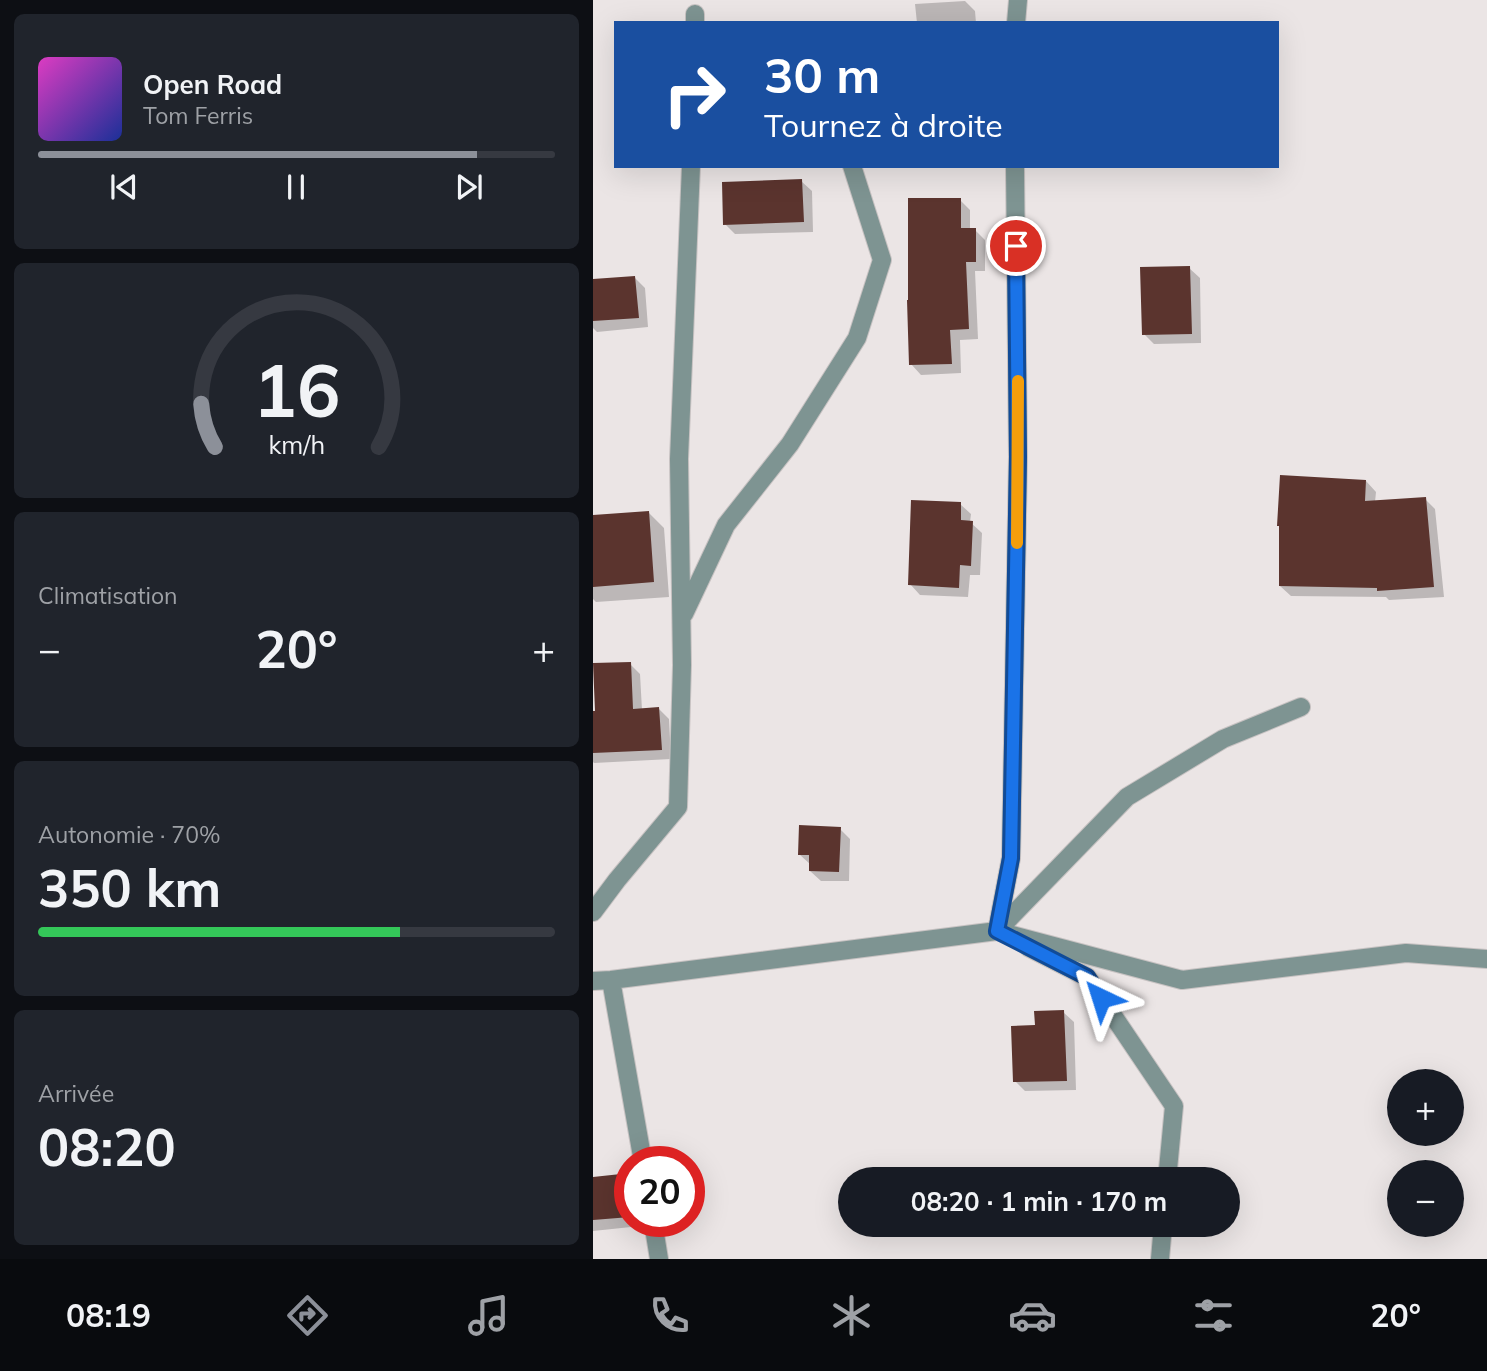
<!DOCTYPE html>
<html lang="fr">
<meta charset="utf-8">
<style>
:root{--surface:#171b24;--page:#20242c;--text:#f1f3f6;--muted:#9ea1a6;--line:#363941;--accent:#8c9099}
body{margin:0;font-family:Mulish,sans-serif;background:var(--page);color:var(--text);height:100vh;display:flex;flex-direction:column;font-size:26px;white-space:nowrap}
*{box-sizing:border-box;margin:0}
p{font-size:23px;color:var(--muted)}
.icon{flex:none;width:38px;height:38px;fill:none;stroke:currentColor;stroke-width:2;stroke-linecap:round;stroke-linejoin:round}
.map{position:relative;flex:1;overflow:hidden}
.panel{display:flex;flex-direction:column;gap:14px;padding:14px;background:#0d0f14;width:593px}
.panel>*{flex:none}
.hud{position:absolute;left:21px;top:21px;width:665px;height:147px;border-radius:0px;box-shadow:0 7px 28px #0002;background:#1a4fa0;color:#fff;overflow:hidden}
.controls{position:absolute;left:794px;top:1069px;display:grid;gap:14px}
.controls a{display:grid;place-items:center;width:77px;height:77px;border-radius:50%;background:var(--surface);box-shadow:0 7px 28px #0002;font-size:35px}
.speed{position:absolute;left:21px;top:1146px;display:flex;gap:14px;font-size:35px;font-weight:700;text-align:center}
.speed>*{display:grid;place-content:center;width:91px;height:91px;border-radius:50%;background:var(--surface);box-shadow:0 7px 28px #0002;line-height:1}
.speed .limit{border:10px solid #d22;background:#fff;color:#111}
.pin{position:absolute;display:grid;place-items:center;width:60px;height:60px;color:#fff;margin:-30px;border:4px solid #fff;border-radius:50%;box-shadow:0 2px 7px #0007}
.me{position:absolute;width:77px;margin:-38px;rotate:319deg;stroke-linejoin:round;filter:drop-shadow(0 0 5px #0008)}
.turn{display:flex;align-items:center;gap:24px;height:147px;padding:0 35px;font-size:32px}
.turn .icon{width:91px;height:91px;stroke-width:2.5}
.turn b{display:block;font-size:49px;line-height:60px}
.big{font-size:52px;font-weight:700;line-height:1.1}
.panel .widget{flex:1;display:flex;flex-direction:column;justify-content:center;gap:10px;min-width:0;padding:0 24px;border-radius:10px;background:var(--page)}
.panel .dial{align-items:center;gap:0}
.dial svg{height:182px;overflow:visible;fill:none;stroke:var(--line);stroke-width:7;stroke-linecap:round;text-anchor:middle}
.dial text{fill:var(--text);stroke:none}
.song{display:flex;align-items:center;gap:21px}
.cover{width:84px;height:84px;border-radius:10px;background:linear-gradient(135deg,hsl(310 70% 55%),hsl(230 70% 35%))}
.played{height:7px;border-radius:4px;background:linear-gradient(90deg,var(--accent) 85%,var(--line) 85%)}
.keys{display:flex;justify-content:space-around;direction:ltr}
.heat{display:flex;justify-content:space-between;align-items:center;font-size:38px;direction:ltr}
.charge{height:10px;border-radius:5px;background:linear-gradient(90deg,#34c759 70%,var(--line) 0)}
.trip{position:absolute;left:245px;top:1167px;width:402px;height:70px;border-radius:35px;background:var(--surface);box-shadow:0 7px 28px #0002;font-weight:700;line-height:70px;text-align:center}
.tabs{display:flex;height:112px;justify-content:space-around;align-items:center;background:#090b0e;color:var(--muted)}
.tabs .icon{width:49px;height:49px}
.tabs .active{color:var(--accent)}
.tabs b{font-size:32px;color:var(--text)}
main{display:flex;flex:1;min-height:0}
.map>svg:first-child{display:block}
.shadow{fill:#0003}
.building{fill:#5b342e}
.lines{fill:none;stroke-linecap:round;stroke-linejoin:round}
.minor-casing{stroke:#c7c2c2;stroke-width:20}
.minor{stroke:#7e9492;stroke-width:18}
.route-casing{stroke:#114b97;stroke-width:18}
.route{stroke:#1a73e8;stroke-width:12}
.slow{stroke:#f59e0b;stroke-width:12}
</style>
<main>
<section class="panel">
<div class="widget">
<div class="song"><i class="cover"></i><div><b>Open Road</b><p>Tom Ferris</p></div></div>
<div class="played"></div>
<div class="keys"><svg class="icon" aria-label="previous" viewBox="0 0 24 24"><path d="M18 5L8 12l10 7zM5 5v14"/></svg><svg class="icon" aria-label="pause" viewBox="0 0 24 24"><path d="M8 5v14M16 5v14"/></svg><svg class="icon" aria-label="next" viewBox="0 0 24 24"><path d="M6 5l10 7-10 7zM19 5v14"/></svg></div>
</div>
<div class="widget dial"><svg viewBox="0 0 100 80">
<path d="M14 69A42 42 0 1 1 86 69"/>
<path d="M14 69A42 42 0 0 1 8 50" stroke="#8c9099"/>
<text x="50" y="56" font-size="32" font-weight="700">16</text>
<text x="50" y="72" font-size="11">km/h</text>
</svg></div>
<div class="widget"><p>Climatisation</p>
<div class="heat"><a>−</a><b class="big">20°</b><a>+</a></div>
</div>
<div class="widget"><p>Autonomie · 70%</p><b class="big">350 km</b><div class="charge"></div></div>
<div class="widget"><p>Arrivée</p><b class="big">08:20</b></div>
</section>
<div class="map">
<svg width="894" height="1259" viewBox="0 0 894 1259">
<rect width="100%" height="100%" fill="#ebe5e5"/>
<path class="shadow" d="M 372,1 L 382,11 L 383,23 L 324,23 L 322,4 Z
M 208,181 L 219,191 L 220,232 L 142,234 L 132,224 Z
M 367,200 L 377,210 L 377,230 L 382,230 L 392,240 L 392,271 L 382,271 L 385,339 L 367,340 L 368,373 L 328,375 L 318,364 Z
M 596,268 L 607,278 L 608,343 L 561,344 L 551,334 Z
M 42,278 L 52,288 L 55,327 L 4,332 L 0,328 L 0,281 Z
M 773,481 L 783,492 L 782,502 L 832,499 L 842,509 L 851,597 L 796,600 L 793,597 L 698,596 L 687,586 Z
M 367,504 L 378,514 L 377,522 L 389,533 L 387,575 L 377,575 L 375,597 L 327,595 L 317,584 Z
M 56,513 L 71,528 L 76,597 L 3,602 L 0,599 L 0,516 Z
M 37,664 L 47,674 L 49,710 L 66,709 L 76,719 L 78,759 L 1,763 L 0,762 L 0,713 L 4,713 Z
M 247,829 L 257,839 L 256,881 L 228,881 L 217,871 L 218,865 L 206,854 Z
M 470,1012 L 481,1022 L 483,1090 L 432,1091 L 422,1081 L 444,1027 Z
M 37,1175 L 37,1222 L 56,1222 L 57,1225 L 0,1231 L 0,1179 Z"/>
<path class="building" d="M 209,179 L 211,222 L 130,225 L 129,182 Z
M 315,198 L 368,198 L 368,228 L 383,228 L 383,262 L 373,262 L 376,329 L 357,330 L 359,364 L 316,365 L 314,300 L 315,300 Z
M 597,266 L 599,334 L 549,335 L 547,267 Z
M 42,276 L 46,318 L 0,321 L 0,279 Z
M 687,475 L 773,480 L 772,501 L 833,497 L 841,587 L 784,591 L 784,588 L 686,586 L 686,526 L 684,526 Z
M 318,500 L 368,502 L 368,520 L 380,521 L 378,566 L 367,565 L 366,588 L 315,585 Z
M 56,511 L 61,582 L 0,587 L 0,515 Z
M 38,662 L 40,709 L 66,707 L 69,750 L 0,753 L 0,711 L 2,711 L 0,663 Z
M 206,825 L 248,827 L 246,872 L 216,871 L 216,855 L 205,855 Z
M 471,1010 L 474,1081 L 420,1082 L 418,1026 L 442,1025 L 441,1011 Z
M 37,1173 L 37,1217 L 0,1220 L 0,1177 Z"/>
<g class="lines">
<defs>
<path id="minor" d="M 102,23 L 102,14
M 423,23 L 425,0
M 91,614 L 133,525 L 197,444 L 264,338 L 289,260 L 259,166
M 0,912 L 24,880 L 85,807 L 89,665 L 86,459 L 98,166
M 404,931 L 418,858 L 425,457 L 422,166
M 404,931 L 534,797 L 630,739 L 708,707
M 435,947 L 494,977 L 581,1106 L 574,1180
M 18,980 L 50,1162
M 0,981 L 18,980 L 404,931 L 589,980 L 813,953 L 894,959
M 60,1222 L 66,1259
M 567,1259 L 570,1225"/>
</defs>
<use href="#minor" class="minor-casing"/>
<use href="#minor" class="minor"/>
</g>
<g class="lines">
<defs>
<path id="route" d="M 423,246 L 425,457 L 418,858 L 404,931 L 494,977 L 508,998"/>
</defs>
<use href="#route" class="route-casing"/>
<use href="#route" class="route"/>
<path class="slow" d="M 424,543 L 425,381"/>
</g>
</svg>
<div class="controls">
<a>+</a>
<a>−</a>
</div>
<div class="speed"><div class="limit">20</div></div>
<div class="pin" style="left:423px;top:246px;background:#d93025"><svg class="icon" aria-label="arrive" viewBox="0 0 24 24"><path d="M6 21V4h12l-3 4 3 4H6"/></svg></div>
<svg class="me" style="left:508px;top:998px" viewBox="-20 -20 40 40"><path d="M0-17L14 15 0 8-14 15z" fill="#1a73e8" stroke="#fff" stroke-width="4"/></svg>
<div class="trip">08:20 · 1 min · 170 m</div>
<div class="hud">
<div class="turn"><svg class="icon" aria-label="right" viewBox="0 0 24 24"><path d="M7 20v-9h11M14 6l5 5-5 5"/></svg><div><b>30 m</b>Tournez à droite</div></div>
</div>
</div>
</main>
<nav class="tabs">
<b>08:19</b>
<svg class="icon active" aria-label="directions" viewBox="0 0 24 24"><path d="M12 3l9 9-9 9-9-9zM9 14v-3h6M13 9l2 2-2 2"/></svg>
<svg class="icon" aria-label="music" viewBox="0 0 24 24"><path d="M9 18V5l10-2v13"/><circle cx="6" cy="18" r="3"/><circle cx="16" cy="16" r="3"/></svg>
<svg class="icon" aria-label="phone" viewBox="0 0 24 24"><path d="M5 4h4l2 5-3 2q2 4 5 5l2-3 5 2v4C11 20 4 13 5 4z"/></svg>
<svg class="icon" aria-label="climate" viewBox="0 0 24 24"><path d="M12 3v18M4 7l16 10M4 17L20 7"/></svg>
<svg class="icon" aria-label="car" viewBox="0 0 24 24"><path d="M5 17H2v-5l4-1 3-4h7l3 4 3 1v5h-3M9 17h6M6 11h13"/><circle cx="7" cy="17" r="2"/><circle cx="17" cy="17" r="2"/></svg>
<svg class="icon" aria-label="filters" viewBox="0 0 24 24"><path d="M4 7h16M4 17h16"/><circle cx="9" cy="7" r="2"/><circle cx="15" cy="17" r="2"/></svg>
<b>20°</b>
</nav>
